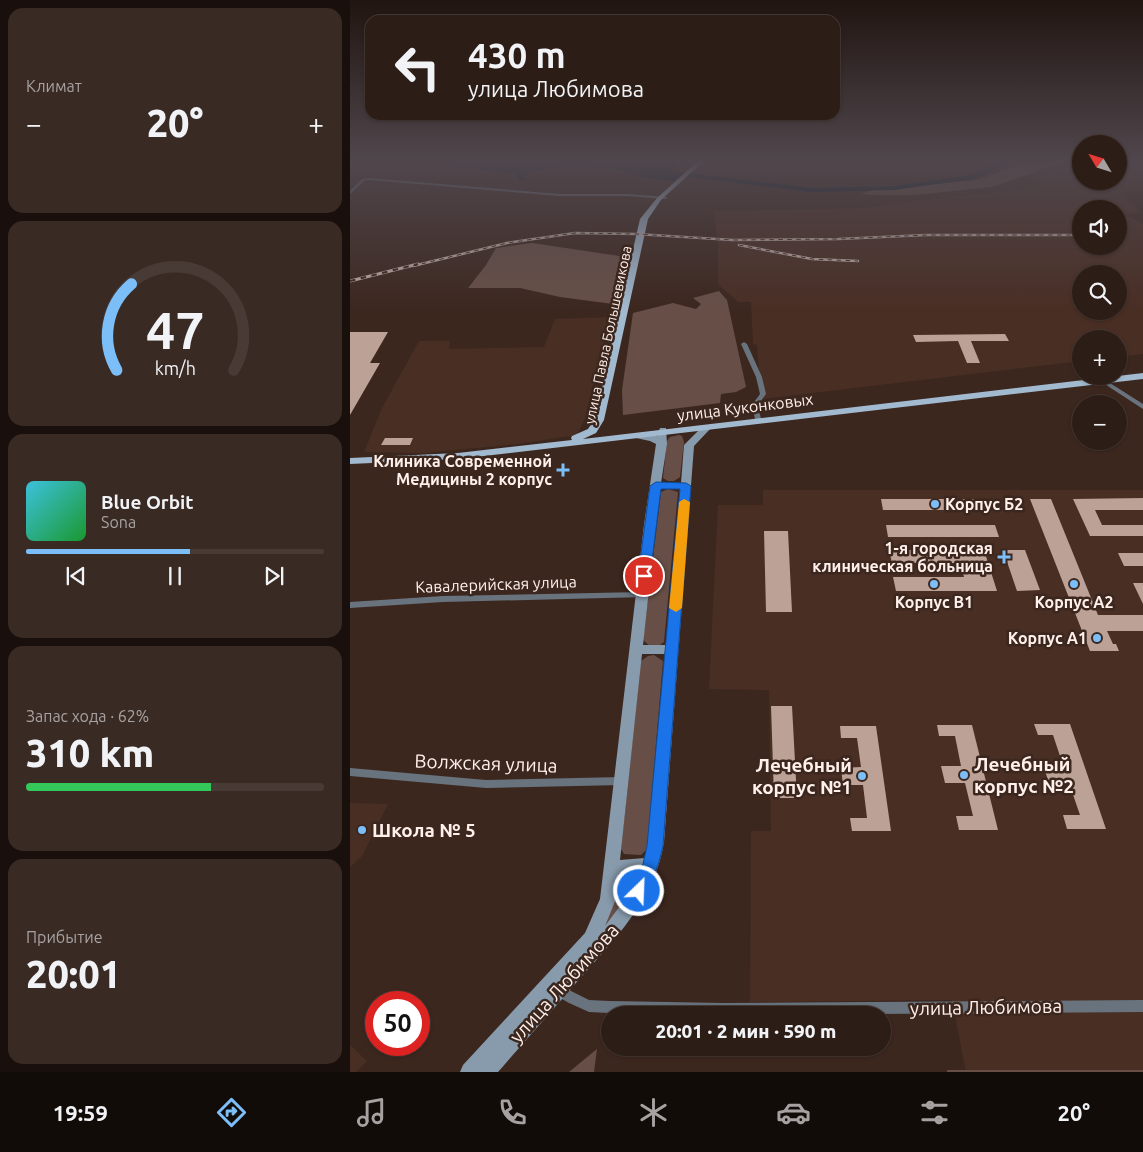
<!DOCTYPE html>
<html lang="ru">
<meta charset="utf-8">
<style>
:root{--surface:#2d1d17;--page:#392a24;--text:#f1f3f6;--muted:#a7a2a1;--line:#483b36;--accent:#7bbef8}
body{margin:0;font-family:Ubuntu,sans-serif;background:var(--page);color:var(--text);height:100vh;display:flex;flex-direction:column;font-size:19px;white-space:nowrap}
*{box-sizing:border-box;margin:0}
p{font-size:16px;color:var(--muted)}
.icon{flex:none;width:28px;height:28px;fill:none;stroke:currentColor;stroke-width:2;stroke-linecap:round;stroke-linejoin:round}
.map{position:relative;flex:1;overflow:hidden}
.sheet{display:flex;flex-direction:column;gap:8px;padding:8px;background:#19100d;width:350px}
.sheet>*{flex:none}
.guide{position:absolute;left:15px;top:15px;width:475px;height:105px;border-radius:15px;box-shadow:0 1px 4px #0004,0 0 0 1px var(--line);background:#2d1d17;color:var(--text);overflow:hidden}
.needle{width:32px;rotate:308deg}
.controls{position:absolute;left:722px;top:135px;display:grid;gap:10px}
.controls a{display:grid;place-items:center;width:55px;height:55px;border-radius:50%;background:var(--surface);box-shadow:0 1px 4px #0004,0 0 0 1px var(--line);font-size:25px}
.speed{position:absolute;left:15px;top:991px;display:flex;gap:10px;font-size:25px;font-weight:700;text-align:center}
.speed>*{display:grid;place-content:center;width:65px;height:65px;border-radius:50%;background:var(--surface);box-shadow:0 1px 4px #0004,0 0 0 1px var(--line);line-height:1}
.speed .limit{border:8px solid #d22;background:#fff;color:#111}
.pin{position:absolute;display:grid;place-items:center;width:42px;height:42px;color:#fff;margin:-21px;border:2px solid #fff;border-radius:50%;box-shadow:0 1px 5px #0007}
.me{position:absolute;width:55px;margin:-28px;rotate:24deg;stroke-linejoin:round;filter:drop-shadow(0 0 4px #0008)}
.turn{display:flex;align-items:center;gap:18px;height:105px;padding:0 20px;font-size:22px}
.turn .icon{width:65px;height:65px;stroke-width:2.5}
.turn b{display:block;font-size:35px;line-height:42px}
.big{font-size:38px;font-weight:800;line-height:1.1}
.sheet .tile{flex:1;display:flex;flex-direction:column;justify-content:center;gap:8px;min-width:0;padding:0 18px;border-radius:15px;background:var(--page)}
.sheet .dial{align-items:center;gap:0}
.dial svg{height:130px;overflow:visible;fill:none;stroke:var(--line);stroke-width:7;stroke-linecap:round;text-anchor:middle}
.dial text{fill:var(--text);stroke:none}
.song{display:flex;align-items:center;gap:15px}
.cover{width:60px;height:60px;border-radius:8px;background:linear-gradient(135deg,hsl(190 70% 55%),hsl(130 70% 35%))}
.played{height:5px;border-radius:2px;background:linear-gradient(90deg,var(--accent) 55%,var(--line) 55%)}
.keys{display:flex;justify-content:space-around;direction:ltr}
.heat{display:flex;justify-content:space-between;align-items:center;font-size:28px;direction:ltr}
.charge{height:8px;border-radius:4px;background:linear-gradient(90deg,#34c759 62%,var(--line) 0)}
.trip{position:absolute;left:251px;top:1006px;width:290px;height:50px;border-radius:25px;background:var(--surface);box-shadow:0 1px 4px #0004,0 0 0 1px var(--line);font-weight:800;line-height:50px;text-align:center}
.tab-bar{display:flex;height:80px;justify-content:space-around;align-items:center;background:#120c09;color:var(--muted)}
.tab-bar .icon{width:35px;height:35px}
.tab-bar .on{color:var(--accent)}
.tab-bar b{font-size:22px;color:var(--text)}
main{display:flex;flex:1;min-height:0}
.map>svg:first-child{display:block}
.built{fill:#492e24;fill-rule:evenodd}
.green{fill:#674f47}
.water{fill:#01182c}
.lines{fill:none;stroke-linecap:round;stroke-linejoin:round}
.river{fill:#01182c;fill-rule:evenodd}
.building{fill:#bca197}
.street{fill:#68737e;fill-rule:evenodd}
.secondary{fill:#889bad;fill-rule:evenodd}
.primary{fill:#a2bad0;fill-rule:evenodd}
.rail-far1-casing{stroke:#beada7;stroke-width:2.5}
.rail-casing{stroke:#beada7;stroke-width:3}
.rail-far1{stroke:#3c271f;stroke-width:1;stroke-dasharray:4.5;stroke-linecap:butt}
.rail{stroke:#3c271f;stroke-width:2;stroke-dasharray:5.5;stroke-linecap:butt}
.route{fill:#1a73e8;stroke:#114b97}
.slow{fill:#f59e0b}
.poi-dot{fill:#7bbef8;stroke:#3c271f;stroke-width:2}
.labels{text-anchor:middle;stroke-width:5;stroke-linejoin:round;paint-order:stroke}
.far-street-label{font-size:14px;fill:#fff0eb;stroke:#3c271f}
.street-label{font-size:16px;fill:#fff0eb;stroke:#3c271f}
.poi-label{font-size:16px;font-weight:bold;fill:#fff0eb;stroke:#3c271f;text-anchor:end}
.near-street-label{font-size:19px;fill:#fff0eb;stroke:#3c271f}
.near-poi-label{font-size:19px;font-weight:bold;fill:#fff0eb;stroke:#3c271f;text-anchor:start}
</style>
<main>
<section class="sheet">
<div class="tile"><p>Климат</p>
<div class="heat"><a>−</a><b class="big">20°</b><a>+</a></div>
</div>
<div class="tile dial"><svg viewBox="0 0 100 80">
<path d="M14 69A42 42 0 1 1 86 69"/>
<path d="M14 69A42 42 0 0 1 23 16" stroke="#7bbef8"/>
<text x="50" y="56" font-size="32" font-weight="700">47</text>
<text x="50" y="72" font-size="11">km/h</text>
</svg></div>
<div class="tile">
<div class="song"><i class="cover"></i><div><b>Blue Orbit</b><p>Sona</p></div></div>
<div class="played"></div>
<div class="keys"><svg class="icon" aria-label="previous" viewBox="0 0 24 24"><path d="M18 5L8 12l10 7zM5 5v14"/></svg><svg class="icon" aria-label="pause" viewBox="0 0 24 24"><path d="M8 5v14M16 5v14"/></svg><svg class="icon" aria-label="next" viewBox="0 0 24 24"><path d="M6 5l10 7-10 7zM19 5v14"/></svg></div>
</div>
<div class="tile"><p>Запас хода · 62%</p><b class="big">310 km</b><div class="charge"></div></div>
<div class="tile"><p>Прибытие</p><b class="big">20:01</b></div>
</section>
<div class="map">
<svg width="793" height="1072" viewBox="0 0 793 1072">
<rect width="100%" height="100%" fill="#3c271f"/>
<path class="built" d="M 769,160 L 793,160 L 793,192 L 772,193 L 791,212 L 775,215 L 793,224 L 793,354 L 769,357 L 769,339 L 731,339 L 731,361 L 411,399 L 407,345 L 403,344 L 401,302 L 388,302 L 368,284 L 368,247 L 364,211 L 513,208 L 606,196 L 691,188 L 688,178 L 731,161 L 731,181 L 769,181 ZM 731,209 L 769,209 L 769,246 L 731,246 ZM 731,274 L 769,274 L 769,311 L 731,311 Z
M 260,317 L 235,418 L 227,435 L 167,444 L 72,453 L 14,452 L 32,408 L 69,341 L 100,341 L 99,349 L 194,347 L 205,319 Z
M 413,490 L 793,490 L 793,1072 L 616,1072 L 602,1000 L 400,1002 L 401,831 L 421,831 L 419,690 L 359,689 L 368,505 L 413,505 Z
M 0,803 L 38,804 L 12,856 L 0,867 Z
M 0,1045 L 17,1061 L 6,1072 L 0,1072 Z"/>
<path class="green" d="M 683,160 L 720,160 L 642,187 L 564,195 L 528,195 L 511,194 L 523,190 L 627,180 Z
M 182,243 L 276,257 L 263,304 L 210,297 L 170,288 L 118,288 L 136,265 L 146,248 Z
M 369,291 L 377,300 L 396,387 L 386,392 L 371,394 L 370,403 L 273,415 L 272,390 L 283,313 L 323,303 L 346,309 L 351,304 L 343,298 Z
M 329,435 L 332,436 L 334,442 L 330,477 L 324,481 L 318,481 L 313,478 L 317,441 L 320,437 Z
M 318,489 L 328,492 L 314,642 L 310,645 L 301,647 L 293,640 L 311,492 Z
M 304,655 L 313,661 L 297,849 L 291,855 L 274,854 L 271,849 L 291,661 L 298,656 Z
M 273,876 C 281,875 284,879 284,887 L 253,931 L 267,882 Z
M 247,1049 L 244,1072 L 219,1072 Z
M 597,1070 L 793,1070 L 793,1072 L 597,1072 Z"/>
<path class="water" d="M 73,160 L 318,160 L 316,161 L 327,164 L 323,166 L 327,168 L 322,170 L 322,173 L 331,174 L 324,181 L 295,178 L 262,168 L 219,164 L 186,170 L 173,176 L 176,178 L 175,181 L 167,180 L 168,176 L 164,172 L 159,174 Z"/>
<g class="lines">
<path class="river" d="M 658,160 L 666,160 L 623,179 L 544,190 L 461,192 L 312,174 L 308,172 L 312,170 L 461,188 L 544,186 L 621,175 Z"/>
</g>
<path class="building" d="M 0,332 L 38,332 L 20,363 L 30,363 L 0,415 Z
M 655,334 L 659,341 L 621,341 L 630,363 L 617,363 L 608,341 L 566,342 L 563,335 Z
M 35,438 L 63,438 L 60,445 L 31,445 Z
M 793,498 L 793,510 L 745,510 L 752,525 L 793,525 L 793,536 L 740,536 L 723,499 Z
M 531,499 L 637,499 L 640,510 L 533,510 Z
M 680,499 L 701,499 L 748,615 L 793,615 L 793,631 L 757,631 L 763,644 L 766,644 L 769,651 L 740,651 Z
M 536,525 L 645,525 L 649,537 L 538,537 Z
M 414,531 L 438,531 L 442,612 L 416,612 Z
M 539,550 L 634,550 L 647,591 L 546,591 L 543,577 L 614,577 L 610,563 L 542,563 Z
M 653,550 L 675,550 L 690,590 L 667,591 Z
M 768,553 L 793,553 L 793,566 L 774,566 Z
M 783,583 L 793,583 L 793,604 Z
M 421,706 L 442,706 L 447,798 L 424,798 Z
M 684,724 L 720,724 L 756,829 L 717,829 L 713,815 L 730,815 L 719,783 L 699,783 L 693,765 L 713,765 L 703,735 L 688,735 Z
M 587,725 L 622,725 L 648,830 L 609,830 L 606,816 L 623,816 L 615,783 L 595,783 L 591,766 L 611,766 L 605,736 L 589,736 Z
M 490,726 L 526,726 L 541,831 L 502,831 L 500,818 L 517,818 L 513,785 L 493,785 L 491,768 L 511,767 L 507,738 L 491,738 Z"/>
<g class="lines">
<path class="street" d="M 19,178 L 209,194 L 278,194 L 316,197 L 318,198 L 316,199 L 278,196 L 209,196 L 19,180 L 14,181 L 0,194 L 0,191 L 12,179 Z
M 394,342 L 397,344 L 412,377 L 416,394 L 408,405 L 411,419 L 408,421 L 405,419 L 402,405 L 410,394 L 406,377 L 391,344 Z
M 752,378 L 793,404 L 793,409 L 750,381 L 750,379 Z
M 292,592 L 295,593 L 296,595 L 295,597 L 93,602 L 0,608 L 0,602 L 93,596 Z
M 0,768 L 136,780 L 272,777 L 276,778 L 277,781 L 276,784 L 272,785 L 136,788 L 0,776 Z
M 209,985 L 239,1000 L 259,1001 L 374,1003 L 793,1000 L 793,1012 L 374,1015 L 259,1013 L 239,1012 L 219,1003 L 205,995 L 203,991 L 205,987 Z"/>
<path class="secondary" d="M 356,425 L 361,428 L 344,446 L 314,842 C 305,900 263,941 226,983 C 200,1013 174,1042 148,1072 L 110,1072 L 113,1065 L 235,933 L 250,899 L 294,525 L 306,444 L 300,441 L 286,438 L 284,436 L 289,433 L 307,436 L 310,428 L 316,428 L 317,444 L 311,483 L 331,483 L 334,445 L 353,426 ZM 310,489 L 330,489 L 316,645 L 293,645 ZM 292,654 L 315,654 L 298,842 L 295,858 L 270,860 ZM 290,872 L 276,898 L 255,926 L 266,899 L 269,873 Z"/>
<path class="primary" d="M 349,160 L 355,160 L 311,200 L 298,219 L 254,420 L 246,433 L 233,439 L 793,373 L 793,379 L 108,459 L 0,464 L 0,458 L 108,453 L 222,440 L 221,438 L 222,436 L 238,429 L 244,420 L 290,219 L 307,198 Z"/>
<defs>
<path id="rail-far1" d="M 389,245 L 462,259 L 508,261
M 63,266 L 157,243 L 225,233 L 286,234 L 383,240 L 488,239 L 576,235 L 731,235"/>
<path id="rail" d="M 0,281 L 68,264"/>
</defs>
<use href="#rail-far1" class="rail-far1-casing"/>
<use href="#rail" class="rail-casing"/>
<use href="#rail-far1" class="rail-far1"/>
<use href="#rail" class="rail"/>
</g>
<linearGradient id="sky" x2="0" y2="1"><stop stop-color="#211511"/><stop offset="0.52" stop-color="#50474d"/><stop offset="1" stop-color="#50474d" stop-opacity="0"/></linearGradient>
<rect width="793" height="310" fill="url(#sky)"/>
<path class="route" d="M 306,482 L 336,483 L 341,486 L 313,846 C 309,864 303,880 295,896 L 289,898 L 283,896 L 281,891 L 293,864 L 297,846 L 330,489 L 311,489 L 300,576 L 294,580 L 290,579 L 288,576 L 300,486 Z"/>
<path class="slow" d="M 334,499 L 340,502 L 332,608 L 326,612 L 319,608 L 329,502 Z"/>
<g class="poi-dot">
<path d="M210.5 462.5h5v5h5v5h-5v5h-5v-5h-5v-5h5z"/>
<circle cx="585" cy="504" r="5"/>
<path d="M651.5 549.5h5v5h5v5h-5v5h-5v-5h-5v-5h5z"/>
<circle cx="584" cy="584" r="5"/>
<circle cx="724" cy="584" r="5"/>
<circle cx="747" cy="638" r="5"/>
<circle cx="614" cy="775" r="5"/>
<circle cx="512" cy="776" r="5"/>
<circle cx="12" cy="830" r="5"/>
</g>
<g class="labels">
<g class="far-street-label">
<text transform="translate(258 335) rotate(-78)" y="5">улица Павла Большевикова</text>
</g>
<g class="street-label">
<text transform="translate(395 407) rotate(-7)" y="6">улица Куконковых</text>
<text transform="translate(146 584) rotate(-2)" y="6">Кавалерийская улица</text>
</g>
<g class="poi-label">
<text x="202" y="467">Клиника Современной<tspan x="202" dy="18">Медицины 2 корпус</tspan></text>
<text x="595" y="510" text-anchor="start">Корпус Б2</text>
<text x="643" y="554">1-я городская<tspan x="643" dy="18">клиническая больница</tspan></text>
<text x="584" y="608" text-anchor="middle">Корпус В1</text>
<text x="724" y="608" text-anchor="middle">Корпус А2</text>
<text x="737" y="644">Корпус А1</text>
</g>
<g class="near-street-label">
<text transform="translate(136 763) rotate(2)" y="7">Волжская улица</text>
<text transform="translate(214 983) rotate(-48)" y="7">улица Любимова</text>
<text transform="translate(636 1007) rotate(-1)" y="7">улица Любимова</text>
</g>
<g class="near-poi-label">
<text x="624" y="771">Лечебный<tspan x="624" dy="22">корпус №2</tspan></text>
<text x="502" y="772" text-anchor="end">Лечебный<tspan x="502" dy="22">корпус №1</tspan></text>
<text x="22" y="837">Школа № 5</text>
</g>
</g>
</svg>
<div class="controls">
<a><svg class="needle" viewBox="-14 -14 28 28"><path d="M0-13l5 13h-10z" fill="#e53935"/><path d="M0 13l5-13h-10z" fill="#a7a2a1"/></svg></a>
<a><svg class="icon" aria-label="sound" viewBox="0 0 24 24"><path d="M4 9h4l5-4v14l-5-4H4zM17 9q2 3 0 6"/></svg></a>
<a><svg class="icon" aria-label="search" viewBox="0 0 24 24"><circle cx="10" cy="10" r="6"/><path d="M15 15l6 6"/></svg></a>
<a>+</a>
<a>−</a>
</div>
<div class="speed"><div class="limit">50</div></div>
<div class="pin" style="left:294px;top:576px;background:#d93025"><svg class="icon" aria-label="arrive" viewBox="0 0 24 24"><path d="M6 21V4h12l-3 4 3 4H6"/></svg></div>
<svg class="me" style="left:289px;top:891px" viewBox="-20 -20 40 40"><circle r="17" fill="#1a73e8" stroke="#fff" stroke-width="3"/><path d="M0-11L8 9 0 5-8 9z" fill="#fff"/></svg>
<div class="trip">20:01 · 2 мин · 590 m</div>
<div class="guide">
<div class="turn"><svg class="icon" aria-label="left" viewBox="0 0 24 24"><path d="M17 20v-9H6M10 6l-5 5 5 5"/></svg><div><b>430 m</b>улица Любимова</div></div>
</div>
</div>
</main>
<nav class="tab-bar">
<b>19:59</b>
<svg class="icon on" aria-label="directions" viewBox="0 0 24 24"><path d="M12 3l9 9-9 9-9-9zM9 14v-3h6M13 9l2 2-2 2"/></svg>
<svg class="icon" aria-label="music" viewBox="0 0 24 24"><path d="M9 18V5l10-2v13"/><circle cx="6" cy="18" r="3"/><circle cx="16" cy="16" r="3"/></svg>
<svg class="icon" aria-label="phone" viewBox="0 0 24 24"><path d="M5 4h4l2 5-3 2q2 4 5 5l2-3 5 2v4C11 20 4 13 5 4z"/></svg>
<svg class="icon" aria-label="climate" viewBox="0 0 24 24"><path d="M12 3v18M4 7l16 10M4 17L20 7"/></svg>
<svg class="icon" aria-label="car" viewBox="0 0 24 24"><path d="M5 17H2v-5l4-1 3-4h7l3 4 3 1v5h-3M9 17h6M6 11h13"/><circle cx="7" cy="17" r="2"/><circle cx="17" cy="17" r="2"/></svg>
<svg class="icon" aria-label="filters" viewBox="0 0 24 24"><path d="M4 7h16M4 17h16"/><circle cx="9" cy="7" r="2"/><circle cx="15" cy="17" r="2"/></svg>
<b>20°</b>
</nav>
